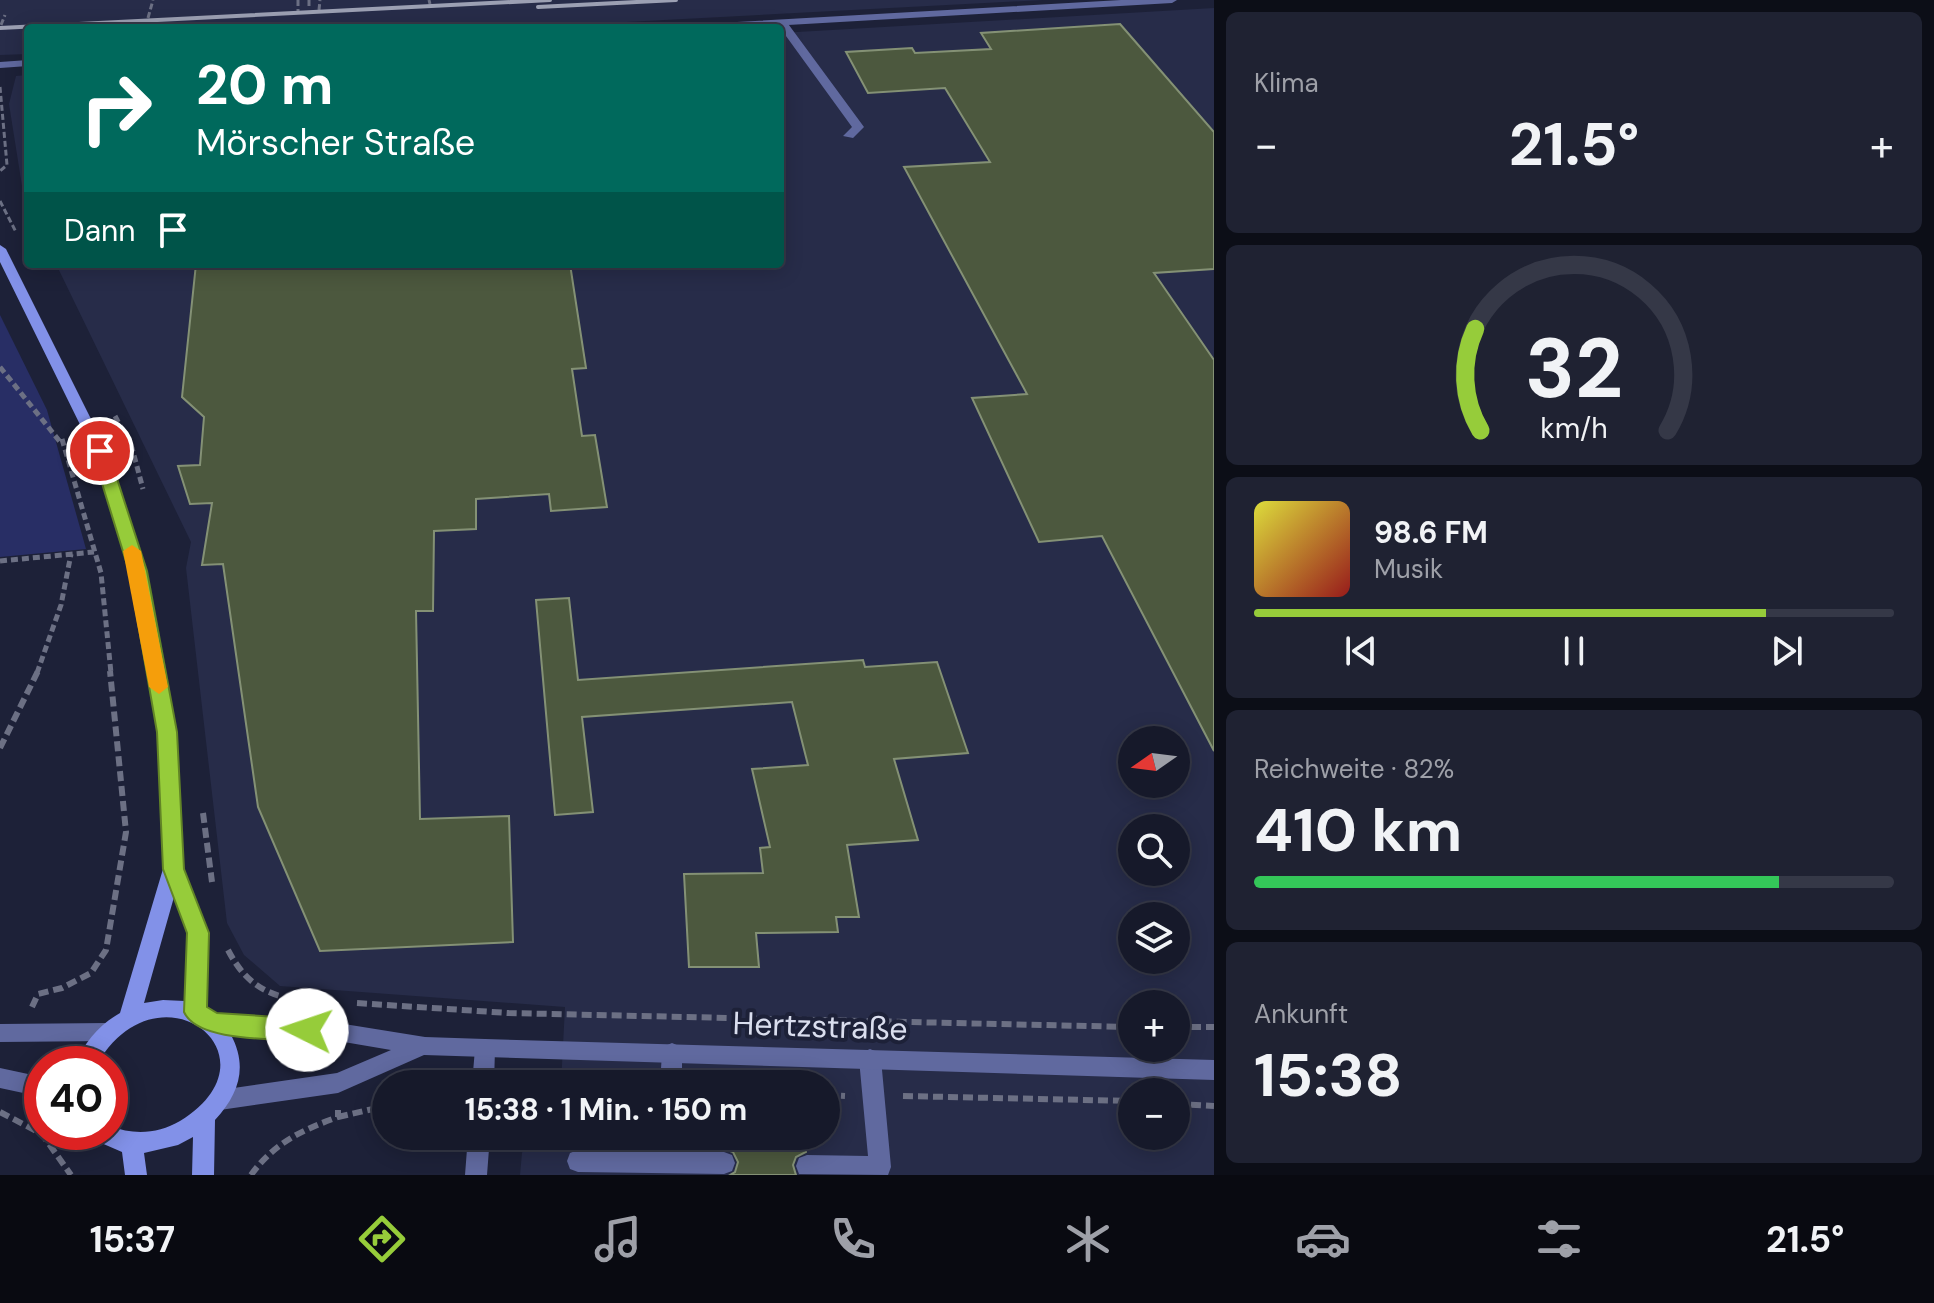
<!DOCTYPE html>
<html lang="de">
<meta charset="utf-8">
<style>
:root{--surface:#16192a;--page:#1f2232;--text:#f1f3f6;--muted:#9ea0a8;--line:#353847;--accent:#96cc3a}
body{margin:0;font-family:"DM Sans",sans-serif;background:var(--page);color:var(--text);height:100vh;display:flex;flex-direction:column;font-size:30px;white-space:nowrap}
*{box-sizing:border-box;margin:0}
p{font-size:26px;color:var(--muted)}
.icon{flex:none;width:44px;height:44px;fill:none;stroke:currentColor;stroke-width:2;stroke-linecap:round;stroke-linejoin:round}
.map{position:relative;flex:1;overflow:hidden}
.sheet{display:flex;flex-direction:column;gap:12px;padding:12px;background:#0c0e17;width:720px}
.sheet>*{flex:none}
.top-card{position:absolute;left:24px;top:24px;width:760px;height:244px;border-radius:8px;box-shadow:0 4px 20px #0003,0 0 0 2px var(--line);background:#00695c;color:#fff;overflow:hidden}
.needle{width:52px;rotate:256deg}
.tools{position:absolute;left:1118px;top:726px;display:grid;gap:16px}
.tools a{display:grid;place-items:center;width:72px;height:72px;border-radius:50%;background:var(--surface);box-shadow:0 4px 20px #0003,0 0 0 2px var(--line);font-size:40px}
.speed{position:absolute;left:24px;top:1046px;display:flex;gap:16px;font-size:40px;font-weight:700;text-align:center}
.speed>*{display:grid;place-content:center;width:104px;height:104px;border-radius:50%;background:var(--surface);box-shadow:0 4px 20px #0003,0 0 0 2px var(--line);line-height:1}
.speed .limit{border:12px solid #d22;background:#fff;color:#111}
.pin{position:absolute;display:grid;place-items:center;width:68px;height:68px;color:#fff;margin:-34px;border:4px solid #fff;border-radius:50%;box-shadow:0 2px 8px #0007}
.me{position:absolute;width:88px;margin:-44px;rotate:274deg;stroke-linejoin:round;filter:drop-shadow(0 0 6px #0008)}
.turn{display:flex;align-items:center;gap:28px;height:168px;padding:0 40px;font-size:36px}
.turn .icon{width:104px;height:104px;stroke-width:2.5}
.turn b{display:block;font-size:56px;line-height:68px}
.then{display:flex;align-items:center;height:76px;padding:0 40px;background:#0003;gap:16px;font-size:30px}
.big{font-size:60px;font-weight:700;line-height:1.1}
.sheet .tile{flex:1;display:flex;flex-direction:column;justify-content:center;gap:12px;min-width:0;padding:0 28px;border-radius:12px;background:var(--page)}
.sheet .dial{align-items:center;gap:0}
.dial svg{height:208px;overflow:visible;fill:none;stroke:var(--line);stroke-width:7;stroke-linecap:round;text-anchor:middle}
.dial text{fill:var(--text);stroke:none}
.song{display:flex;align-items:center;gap:24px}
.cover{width:96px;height:96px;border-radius:12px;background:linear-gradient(135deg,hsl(60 70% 55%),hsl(0 70% 35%))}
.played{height:8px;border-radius:4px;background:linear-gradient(90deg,var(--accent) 80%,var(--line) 80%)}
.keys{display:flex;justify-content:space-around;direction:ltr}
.heat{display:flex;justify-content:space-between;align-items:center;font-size:44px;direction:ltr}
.charge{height:12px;border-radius:6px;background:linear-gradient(90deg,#34c759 82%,var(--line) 0)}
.trip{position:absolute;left:372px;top:1070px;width:468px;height:80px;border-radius:40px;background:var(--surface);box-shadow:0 4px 20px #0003,0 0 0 2px var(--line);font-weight:700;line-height:80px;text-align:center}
.dock{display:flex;height:128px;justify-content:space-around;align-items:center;background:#090a11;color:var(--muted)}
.dock .icon{width:56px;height:56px}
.dock .on{color:var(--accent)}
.dock b{font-size:36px;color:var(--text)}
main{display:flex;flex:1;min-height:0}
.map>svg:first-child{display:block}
.built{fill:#272c49;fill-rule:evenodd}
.green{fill:#282e65}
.building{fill:#4c583e;stroke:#849175;stroke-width:2}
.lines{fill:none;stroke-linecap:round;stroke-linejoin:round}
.path-far2{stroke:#6c7084;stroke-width:3;stroke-dasharray:6 3;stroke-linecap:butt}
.path-far1{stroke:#6c7084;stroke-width:5;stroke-dasharray:7 4;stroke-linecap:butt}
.path{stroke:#6c7084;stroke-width:6;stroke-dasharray:10 5;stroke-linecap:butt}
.service{fill:#60699f;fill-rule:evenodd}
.minor{fill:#60699f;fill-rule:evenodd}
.tertiary{fill:#60699f;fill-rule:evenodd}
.secondary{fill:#8291e8;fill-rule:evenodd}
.rail{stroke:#9ca0b3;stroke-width:4}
.route{fill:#96cc3a;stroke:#628526;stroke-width:2}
.slow{fill:#f59e0b}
.labels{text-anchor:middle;stroke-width:8;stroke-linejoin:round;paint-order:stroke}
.near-street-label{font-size:32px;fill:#dadeee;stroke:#1d2138}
</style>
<main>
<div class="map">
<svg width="1214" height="1175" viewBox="0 0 1214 1175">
<rect width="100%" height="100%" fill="#1d2138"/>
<path class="built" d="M 0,0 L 1043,0 L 513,28 L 28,28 L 28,54 L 0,55 Z
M 1214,8 L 1214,1175 L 520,1175 L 522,1153 L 529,1136 L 826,1136 L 826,1084 L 561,1084 L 565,1007 L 280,986 L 244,955 L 227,923 L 186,568 L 191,542 L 56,264 L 780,264 L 780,33 ZM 1132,740 L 1176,740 L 1176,784 L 1132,784 ZM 1132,828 L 1176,828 L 1176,872 L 1132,872 ZM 1132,916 L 1176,916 L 1176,960 L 1132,960 ZM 1132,1004 L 1176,1004 L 1176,1048 L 1132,1048 ZM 1132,1092 L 1176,1092 L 1176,1136 L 1132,1136 Z
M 28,75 L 28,200 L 22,186 L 9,104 L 16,76 Z"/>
<path class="green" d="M 0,315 L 47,410 L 86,549 L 0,557 Z"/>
<path class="building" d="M 1120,24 L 1214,132 L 1214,269 L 1154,273 L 1214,360 L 1214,751 L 1102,536 L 1039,542 L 972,398 L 1027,394 L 904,167 L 990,162 L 945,88 L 868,93 L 846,52 L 912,48 L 915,53 L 991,49 L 981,33 Z
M 196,264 L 364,264 L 365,269 L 450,264 L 570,264 L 586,368 L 572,369 L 582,436 L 595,435 L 607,507 L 551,511 L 549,494 L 476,499 L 476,529 L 434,531 L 433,611 L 416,611 L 420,819 L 509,816 L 513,942 L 320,951 L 258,807 L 223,564 L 202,565 L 212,503 L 190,504 L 178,466 L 200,465 L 204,417 L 182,397 Z
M 569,598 L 578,680 L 863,660 L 865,667 L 937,662 L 968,753 L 894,759 L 918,840 L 847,845 L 859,917 L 836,917 L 838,932 L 756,933 L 759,967 L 689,967 L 684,874 L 763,873 L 760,848 L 770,847 L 752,769 L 808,765 L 792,702 L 582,717 L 593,812 L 555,815 L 536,600 Z
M 724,1136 L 805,1136 L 806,1152 L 796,1157 L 793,1165 L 796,1175 L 730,1175 L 735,1172 L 738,1162 L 733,1152 L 724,1149 Z"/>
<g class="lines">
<path class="path-far2" d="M 298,0 L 298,11
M 309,0 L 309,7
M 429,0 L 430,4
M 319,10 L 320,0
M 148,18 L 153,0
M 1,25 L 5,15
M 322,26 L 351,24
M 0,87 L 7,165 L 0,171
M 0,201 L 16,232"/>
<path class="path-far1" d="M 0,367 L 61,443
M 115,416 L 132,448 L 143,489
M 62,439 L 101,573 L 111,673
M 0,561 L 94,552
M 37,673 L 61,605 L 71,554"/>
<path class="path" d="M 0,748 L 38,671
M 203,813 L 212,882
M 228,950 C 240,973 255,989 280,996
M 357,1003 L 508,1013 L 1132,1027
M 32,1007 L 38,994 L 62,988 L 91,973 L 106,950 L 126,832 L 110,671
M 1176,1027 L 1214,1027
M 826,1095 L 845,1096
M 903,1096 L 1132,1101
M 1176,1104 L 1214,1106
M 0,1112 L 42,1134 L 71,1175
M 338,1117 L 386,1106
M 251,1175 C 274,1143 302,1130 338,1117 L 338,1110"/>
<path class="service" d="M 778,21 L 786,21 L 864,127 L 853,138 L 843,136 L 852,127 L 778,25 Z
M 672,1043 L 679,1046 L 682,1053 L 682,1084 L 660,1084 L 662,1053 L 665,1046 Z
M 870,1049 L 877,1052 L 881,1059 L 891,1167 L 888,1175 L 799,1174 L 796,1166 L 799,1158 L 807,1155 L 868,1156 L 859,1059 L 863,1052 Z
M 659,1136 L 681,1136 L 681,1152 L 724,1152 L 732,1155 L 735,1163 L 732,1171 L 724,1174 L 578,1172 L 570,1169 L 567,1161 L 570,1153 L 578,1150 L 659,1151 Z"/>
<path class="minor" d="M 1121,0 L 1177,0 L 1172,3 L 735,28 L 678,28 L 683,25 Z
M 28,60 L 28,66 L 0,68 L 0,62 Z
M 109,1023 L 116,1025 L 119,1032 L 116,1039 L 109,1041 L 0,1042 L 0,1024 Z
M 485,1039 L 492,1042 L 495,1049 L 494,1084 L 472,1084 L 475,1049 L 478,1042 Z
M 0,1068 L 42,1077 L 42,1097 L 0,1088 Z
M 468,1136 L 490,1136 L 487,1175 L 465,1175 Z"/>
<path class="tertiary" d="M 213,1014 L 338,1023 L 425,1037 L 485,1039 L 1214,1060 L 1214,1080 L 424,1055 L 338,1093 L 220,1110 L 212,1107 L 209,1100 L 212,1093 L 220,1090 L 337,1073 L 391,1050 L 338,1041 L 213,1032 L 206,1030 L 203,1023 L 206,1016 Z"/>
<path class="secondary" d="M 0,245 L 6,249 L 107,451 L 146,571 L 176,732 L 183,869 L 208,933 L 205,1008 C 219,1014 225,1022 231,1035 C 248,1067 239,1094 215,1120 L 214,1175 L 192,1175 L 193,1137 L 178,1145 L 144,1153 L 147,1175 L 125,1175 L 122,1152 L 92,1139 L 89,1132 L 110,1132 L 110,1126 C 133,1135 158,1134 180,1121 C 285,1056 159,958 97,1064 L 75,1064 C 85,1042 99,1025 120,1013 L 163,869 L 158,732 L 130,571 L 93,451 L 0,262 ZM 174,897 L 188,933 L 185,1001 L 163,1000 L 144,1003 Z"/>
<path class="rail" d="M 538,7 L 676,0
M 0,28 L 550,0"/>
</g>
<path class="route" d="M 100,446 L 108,451 L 147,571 L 177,732 L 184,869 L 209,933 L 207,1007 L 217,1013 L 307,1019 L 316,1022 L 319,1030 L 316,1038 L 307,1041 C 277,1038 198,1043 184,1012 L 187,933 L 163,869 L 157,732 L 129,571 L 92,451 Z"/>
<path class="slow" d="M 132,545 L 141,551 L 168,687 L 159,694 L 149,687 L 123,551 Z"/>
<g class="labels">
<g class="near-street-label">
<text transform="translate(820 1026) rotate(2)" y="11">Hertzstraße</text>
</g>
</g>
</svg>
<div class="tools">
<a><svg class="needle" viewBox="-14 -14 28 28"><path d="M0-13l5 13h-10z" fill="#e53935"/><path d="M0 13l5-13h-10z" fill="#9ea0a8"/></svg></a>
<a><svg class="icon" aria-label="search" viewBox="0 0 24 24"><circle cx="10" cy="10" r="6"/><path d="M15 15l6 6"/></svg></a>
<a><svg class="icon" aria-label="layers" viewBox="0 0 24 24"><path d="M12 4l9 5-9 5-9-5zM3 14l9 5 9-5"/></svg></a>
<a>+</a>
<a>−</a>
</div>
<div class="speed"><div class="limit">40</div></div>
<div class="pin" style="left:100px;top:451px;background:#d93025"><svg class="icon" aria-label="arrive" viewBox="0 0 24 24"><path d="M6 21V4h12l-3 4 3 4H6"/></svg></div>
<svg class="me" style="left:307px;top:1030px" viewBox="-20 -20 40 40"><circle r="19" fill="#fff"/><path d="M0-13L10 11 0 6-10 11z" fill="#96cc3a"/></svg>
<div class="trip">15:38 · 1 Min. · 150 m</div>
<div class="top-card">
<div class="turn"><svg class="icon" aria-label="right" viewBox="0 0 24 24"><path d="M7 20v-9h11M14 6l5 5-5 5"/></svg><div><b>20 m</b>Mörscher Straße</div></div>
<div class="then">Dann<svg class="icon" aria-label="arrive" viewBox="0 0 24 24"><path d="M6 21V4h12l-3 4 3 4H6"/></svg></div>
</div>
</div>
<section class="sheet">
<div class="tile"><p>Klima</p>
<div class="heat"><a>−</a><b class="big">21.5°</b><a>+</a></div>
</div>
<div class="tile dial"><svg viewBox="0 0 100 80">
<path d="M14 69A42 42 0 1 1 86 69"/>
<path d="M14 69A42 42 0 0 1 12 30" stroke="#96cc3a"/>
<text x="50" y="56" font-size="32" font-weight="700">32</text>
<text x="50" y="72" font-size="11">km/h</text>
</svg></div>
<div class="tile">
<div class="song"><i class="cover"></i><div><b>98.6 FM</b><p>Musik</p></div></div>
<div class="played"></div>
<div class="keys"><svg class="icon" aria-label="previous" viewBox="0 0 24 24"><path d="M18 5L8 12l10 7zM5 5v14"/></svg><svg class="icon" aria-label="pause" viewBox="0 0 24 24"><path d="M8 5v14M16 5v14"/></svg><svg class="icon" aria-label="next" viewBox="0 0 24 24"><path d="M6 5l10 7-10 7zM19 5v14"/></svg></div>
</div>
<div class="tile"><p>Reichweite · 82%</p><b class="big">410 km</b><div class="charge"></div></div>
<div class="tile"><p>Ankunft</p><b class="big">15:38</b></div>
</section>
</main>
<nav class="dock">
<b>15:37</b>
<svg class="icon on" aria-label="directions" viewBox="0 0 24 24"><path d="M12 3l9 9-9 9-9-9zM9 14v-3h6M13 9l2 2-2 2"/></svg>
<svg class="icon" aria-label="music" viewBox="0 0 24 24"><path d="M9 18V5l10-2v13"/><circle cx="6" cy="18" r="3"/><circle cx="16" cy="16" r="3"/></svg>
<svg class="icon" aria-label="phone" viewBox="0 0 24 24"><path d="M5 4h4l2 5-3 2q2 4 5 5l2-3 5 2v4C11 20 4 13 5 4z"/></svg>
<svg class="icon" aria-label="climate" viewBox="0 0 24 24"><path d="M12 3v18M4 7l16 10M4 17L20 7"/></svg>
<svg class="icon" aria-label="car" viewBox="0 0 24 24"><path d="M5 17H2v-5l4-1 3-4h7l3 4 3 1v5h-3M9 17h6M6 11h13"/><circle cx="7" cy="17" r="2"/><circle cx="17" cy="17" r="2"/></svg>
<svg class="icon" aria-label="filters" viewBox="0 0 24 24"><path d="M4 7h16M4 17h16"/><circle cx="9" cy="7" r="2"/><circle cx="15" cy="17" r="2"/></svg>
<b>21.5°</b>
</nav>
